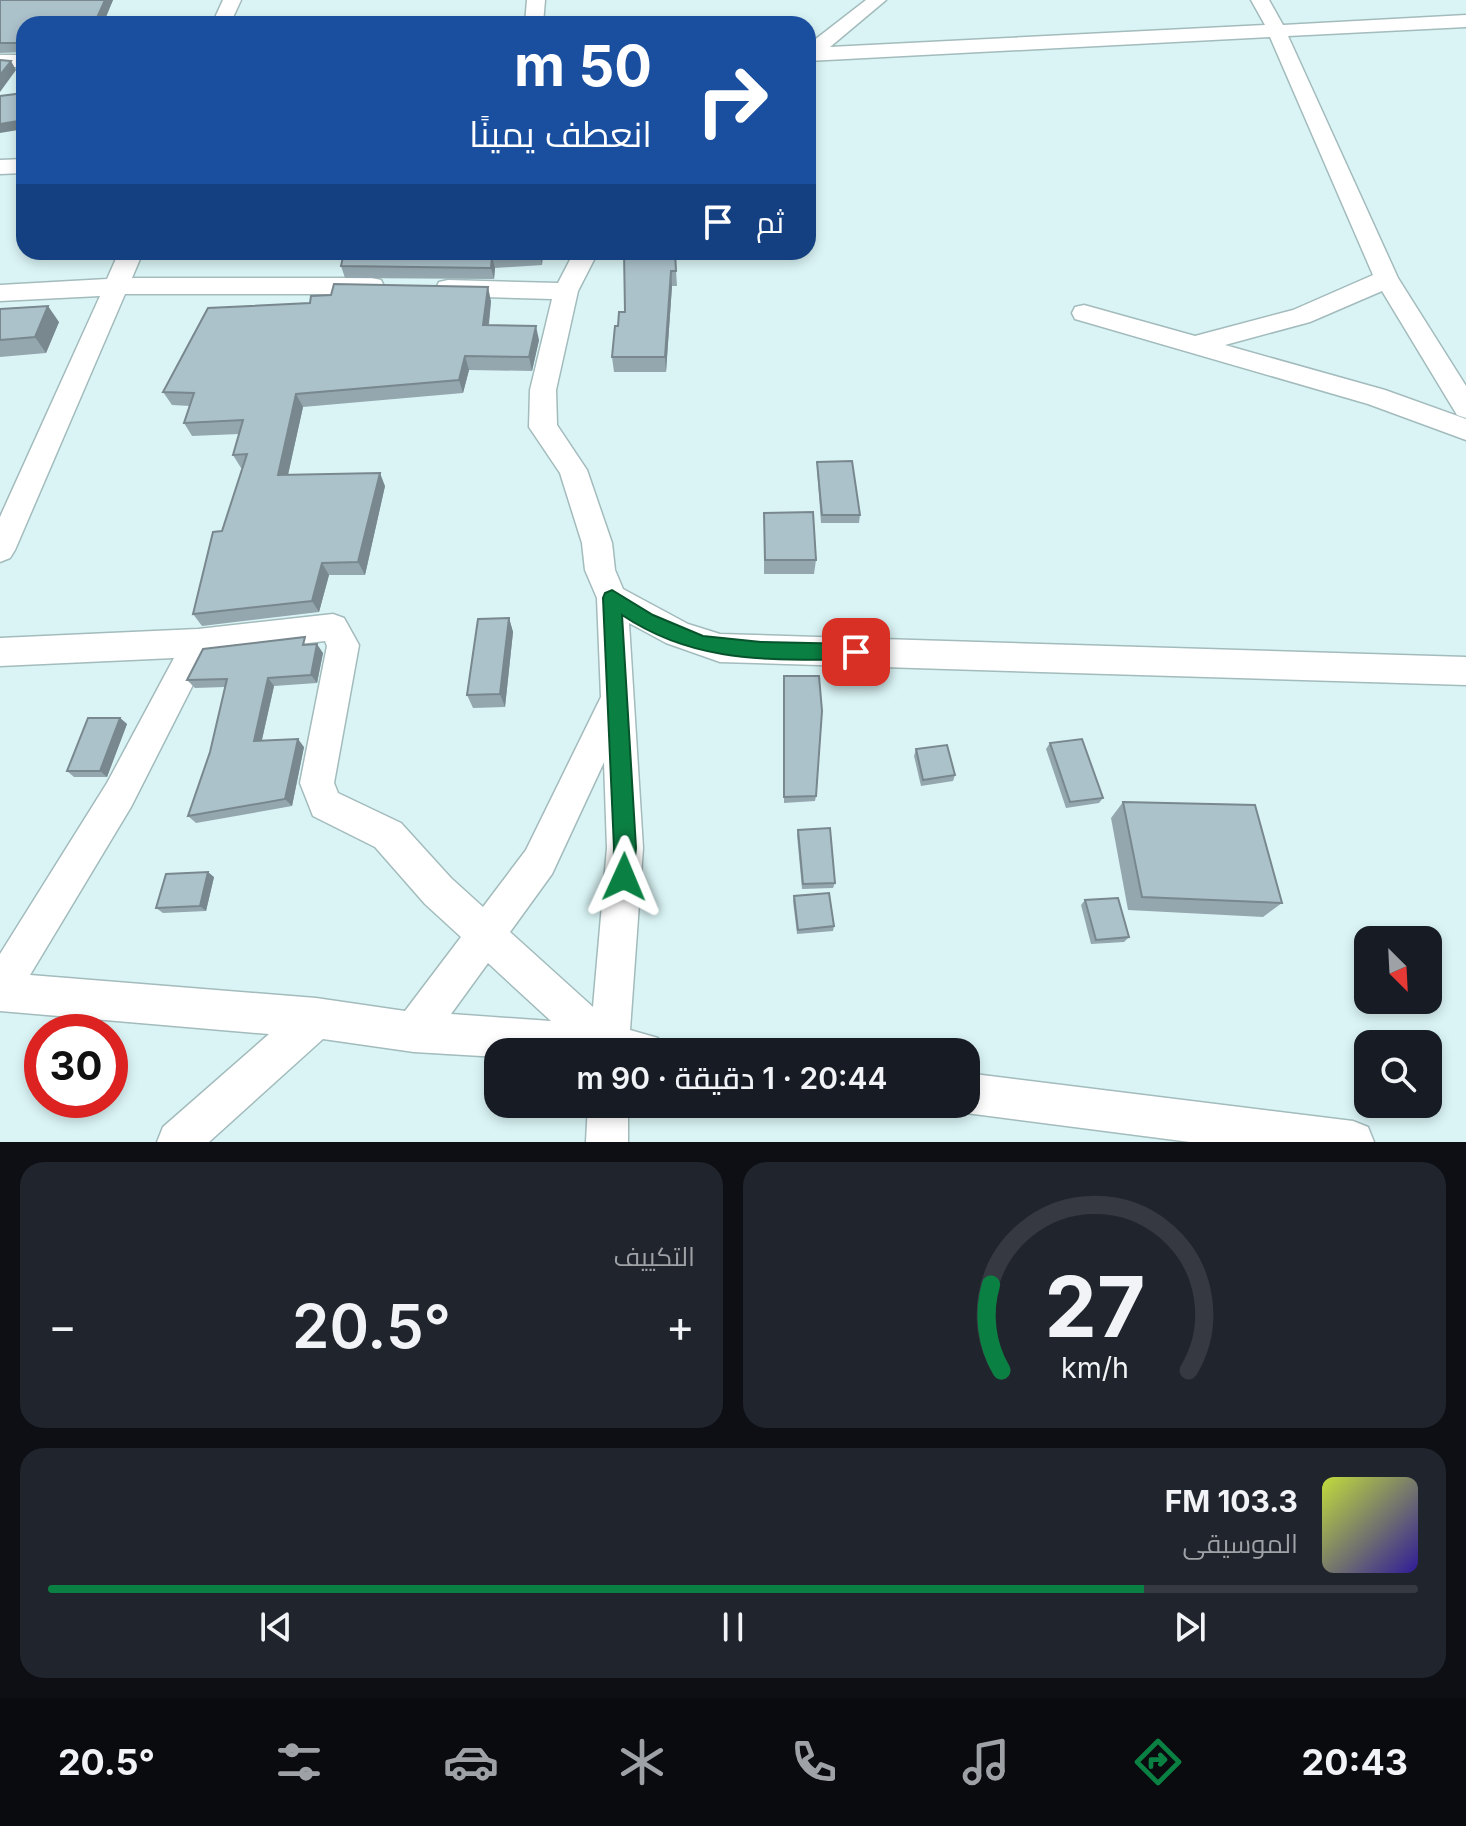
<!DOCTYPE html>
<html lang="ar">
<meta charset="utf-8">
<style>
:root{--surface:#171b24;--page:#20242c;--text:#f1f3f6;--muted:#9ea1a6;--line:#363941;--accent:#0b8043}
body{margin:0;font-family:Inter,Cairo,sans-serif;background:var(--page);color:var(--text);direction:rtl;height:100vh;display:flex;flex-direction:column;font-size:30px;white-space:nowrap}
*{box-sizing:border-box;margin:0}
p{font-size:26px;color:var(--muted)}
.icon{flex:none;width:44px;height:44px;fill:none;stroke:currentColor;stroke-width:2;stroke-linecap:round;stroke-linejoin:round}
.map{position:relative;height:1142px;overflow:hidden;direction:ltr}
.drawer{display:flex;flex-direction:column;gap:20px;padding:20px;background:#0d0f14;flex:1}
.drawer>*{flex:none}
.top-card{position:absolute;left:16px;top:16px;width:800px;height:244px;border-radius:24px;box-shadow:0 4px 12px #0003;direction:rtl;background:#1a4fa0;color:#fff;overflow:hidden}
.needle{width:52px;rotate:156deg}
.controls{position:absolute;left:1354px;top:926px;display:grid;gap:16px}
.controls a{display:grid;place-items:center;width:88px;height:88px;border-radius:16px;background:var(--surface);box-shadow:0 4px 12px #0003;font-size:40px}
.speed{position:absolute;left:24px;top:1014px;display:flex;gap:16px;font-size:40px;font-weight:700;text-align:center}
.speed>*{display:grid;place-content:center;width:104px;height:104px;border-radius:50%;background:var(--surface);box-shadow:0 4px 12px #0003;line-height:1}
.speed .limit{border:12px solid #d22;background:#fff;color:#111}
.pin{position:absolute;display:grid;place-items:center;width:68px;height:68px;color:#fff;margin:-34px;border-radius:16px;box-shadow:0 4px 12px #0006}
.me{position:absolute;width:88px;margin:-44px;rotate:1deg;stroke-linejoin:round;filter:drop-shadow(0 0 6px #0008)}
.turn{display:flex;align-items:center;gap:28px;height:168px;padding:0 32px;font-size:36px}
.turn .icon{width:104px;height:104px;stroke-width:2.5}
.turn b{display:block;font-size:56px;line-height:68px}
.then{display:flex;align-items:center;height:76px;padding:0 32px;background:#0003;gap:16px;font-size:30px}
.big{font-size:60px;font-weight:600;line-height:1.1}
.drawer .widget{flex:1;display:flex;flex-direction:column;justify-content:center;gap:12px;min-width:0;padding:0 28px;border-radius:24px;background:var(--page)}
.drawer .dial{align-items:center;gap:0}
.dial svg{height:208px;overflow:visible;fill:none;stroke:var(--line);stroke-width:7;stroke-linecap:round;text-anchor:middle}
.dial text{fill:var(--text);stroke:none}
.song{display:flex;align-items:center;gap:24px}
.cover{width:96px;height:96px;border-radius:12px;background:linear-gradient(135deg,hsl(70 70% 55%),hsl(250 70% 35%))}
.played{height:8px;border-radius:4px;background:linear-gradient(90deg,var(--accent) 80%,var(--line) 80%)}
.keys{display:flex;justify-content:space-around;direction:ltr}
.heat{display:flex;justify-content:space-between;align-items:center;font-size:44px;direction:ltr}
.drawer .tiles{flex:1;display:grid;gap:20px;grid-template-columns:1fr 1fr}
.widget:last-child{grid-column:span 2}
.trip{position:absolute;left:484px;top:1038px;width:496px;height:80px;border-radius:24px;background:var(--surface);box-shadow:0 4px 12px #0003;font-weight:600;line-height:80px;text-align:center;direction:rtl}
.tab-bar{display:flex;height:128px;justify-content:space-around;align-items:center;background:#090b0e;color:var(--muted)}
.tab-bar .icon{width:56px;height:56px}
.tab-bar .current{color:var(--accent)}
.tab-bar b{font-size:36px;color:var(--text)}
.map>svg:first-child{display:block}
.lines{fill:none;stroke-linecap:round;stroke-linejoin:round}
.street-casing{stroke:#a3bbbc;stroke-width:3}
.street{fill:#fff;fill-rule:evenodd}
.wall{fill:#94a7af}
.shaded-wall{fill:#78888e}
.building{fill:#acc2cb;stroke:#78888e;stroke-width:2}
.route{fill:#0b8043;stroke:#07532c;stroke-width:2}
</style>
<div class="map">
<svg width="1466" height="1142" viewBox="0 0 1466 1142">
<rect width="100%" height="100%" fill="#daf4f5"/>
<g class="lines">
<defs>
<path id="street" d="M 223,0 L 241,0 L 230,24 L 212,24 Z
M 527,0 L 545,0 L 543,24 L 525,24 Z
M 866,0 L 886,0 L 830,47 L 1265,25 L 1251,0 L 1269,0 L 1283,25 L 1466,15 L 1466,27 L 1288,36 L 1398,278 L 1466,386 L 1466,418 L 1457,415 L 1382,291 L 1310,322 L 1225,345 L 1385,390 L 1466,419 L 1466,440 L 1368,404 L 1075,319 L 1072,313 L 1075,307 L 1084,305 L 1195,336 L 1293,310 L 1373,275 L 1270,37 L 808,61 L 808,45 Z
M 0,55 L 24,55 L 24,67 L 0,67 Z
M 24,159 L 24,173 L 0,174 L 0,160 Z
M 119,252 L 143,252 L 132,278 L 372,278 L 381,280 L 384,286 L 381,292 L 372,294 L 125,294 L 15,550 L 10,558 L 0,562 L 0,517 L 100,296 L 0,301 L 0,285 L 107,279 Z
M 574,252 L 598,252 L 578,291 L 556,390 L 557,425 L 587,470 L 612,543 L 615,570 L 623,589 L 688,624 L 720,634 L 1466,657 L 1466,685 L 720,662 L 666,643 L 629,623 L 643,848 L 630,1030 L 658,1038 L 664,1052 L 498,1052 L 498,1057 L 414,1052 L 323,1039 L 209,1142 L 157,1142 L 163,1127 L 269,1034 L 0,1011 L 0,954 L 107,783 L 174,658 L 0,666 L 0,638 L 198,629 L 333,614 L 344,618 L 359,645 L 334,783 L 338,793 L 401,823 L 451,878 L 483,907 L 526,850 L 601,697 L 597,598 L 585,570 L 582,543 L 560,473 L 529,427 L 530,390 L 552,299 L 448,296 L 439,294 L 436,288 L 439,282 L 448,280 L 558,283 ZM 325,641 L 327,646 L 300,783 L 313,816 L 375,847 L 425,904 L 461,937 L 405,1011 L 316,998 L 30,975 L 131,807 L 208,655 ZM 604,762 L 607,848 L 593,1007 L 510,932 L 552,874 ZM 488,963 L 551,1021 L 451,1014 Z
M 966,1073 L 1353,1121 L 1368,1127 L 1374,1142 L 1190,1142 L 966,1113 L 950,1104 L 966,1104 Z
M 588,1104 L 628,1104 L 628,1142 L 586,1142 Z"/>
</defs>
<use href="#street" class="street-casing"/>
<use href="#street" class="street"/>
</g>
<path class="wall" d="M 0,0 L 113,0 L 103,24 L 24,24 L 24,52 L 0,53 Z
M 39,252 L 102,252 L 102,254 L 44,259 Z
M 344,252 L 543,252 L 542,265 L 495,268 L 494,279 L 345,278 L 341,266 Z
M 675,252 L 677,286 L 672,286 L 666,372 L 614,372 L 612,357 L 618,326 L 625,312 Z
M 491,301 L 489,325 L 539,340 L 532,371 L 469,370 L 463,393 L 303,407 L 288,475 L 385,486 L 365,575 L 329,575 L 319,612 L 202,626 L 193,614 L 222,531 L 243,468 L 241,468 L 233,455 L 239,434 L 192,436 L 184,423 L 190,406 L 172,405 L 163,392 Z
M 0,309 L 59,322 L 46,353 L 0,357 Z
M 817,462 L 860,515 L 859,523 L 821,523 L 817,469 Z
M 764,513 L 816,560 L 814,574 L 764,574 Z
M 509,618 L 513,632 L 505,707 L 473,708 L 467,695 Z
M 310,645 L 323,653 L 317,683 L 274,686 L 262,740 L 304,747 L 292,806 L 196,823 L 188,816 L 210,752 L 225,687 L 195,688 L 187,680 Z
M 783,683 L 816,796 L 815,801 L 784,803 Z
M 120,718 L 127,724 L 107,777 L 74,777 L 67,771 Z
M 1050,743 L 1103,798 L 1099,803 L 1066,808 L 1046,749 Z
M 916,749 L 955,775 L 953,781 L 921,786 L 914,756 Z
M 1123,802 L 1282,903 L 1263,917 L 1128,910 L 1111,818 Z
M 798,830 L 835,883 L 833,888 L 802,889 L 797,835 Z
M 214,877 L 206,911 L 163,913 L 156,908 Z
M 794,896 L 834,926 L 833,931 L 797,934 L 793,901 Z
M 1085,900 L 1129,937 L 1124,942 L 1091,944 L 1081,905 Z"/>
<path class="shaded-wall" d="M 105,0 L 113,0 L 103,24 L 98,24 L 96,20 Z
M 11,61 L 16,70 L 0,92 L 0,75 Z
M 24,120 L 24,129 L 0,133 L 0,124 Z
M 540,252 L 543,252 L 542,265 L 540,254 Z
M 492,256 L 495,268 L 494,279 L 491,268 Z
M 671,271 L 672,286 L 666,372 L 665,357 Z
M 488,287 L 491,301 L 487,339 L 483,325 Z
M 48,306 L 59,322 L 46,353 L 35,337 Z
M 536,326 L 539,340 L 532,371 L 529,357 Z
M 465,356 L 469,370 L 463,393 L 459,380 Z
M 296,394 L 303,407 L 285,488 L 278,475 Z
M 380,473 L 385,486 L 365,575 L 358,562 Z
M 322,563 L 329,575 L 319,612 L 312,601 Z
M 509,618 L 513,632 L 505,707 L 500,694 Z
M 317,644 L 323,653 L 317,683 L 311,675 Z
M 268,678 L 274,686 L 260,748 L 254,741 Z
M 120,718 L 127,724 L 107,777 L 100,771 Z
M 298,739 L 304,747 L 292,806 L 285,799 Z
M 208,872 L 214,877 L 206,911 L 200,906 Z"/>
<path class="building" d="M 0,0 L 105,0 L 96,20 L 50,24 L 24,24 L 24,43 L 22,46 L 19,43 L 0,43 Z
M 0,60 L 11,61 L 0,75 Z
M 24,93 L 24,120 L 0,124 L 0,96 Z
M 344,252 L 540,252 L 540,254 L 492,256 L 491,268 L 341,266 Z
M 624,252 L 675,252 L 676,271 L 671,271 L 665,357 L 612,357 L 615,326 L 618,326 L 619,312 L 625,312 Z
M 334,284 L 488,287 L 483,325 L 536,326 L 529,357 L 465,356 L 459,380 L 296,394 L 278,475 L 380,473 L 358,562 L 322,563 L 312,601 L 193,614 L 213,532 L 222,531 L 247,454 L 233,455 L 243,420 L 184,423 L 194,393 L 163,392 L 208,308 L 310,303 L 311,296 L 331,295 Z
M 48,306 L 35,337 L 0,340 L 0,309 Z
M 852,461 L 860,515 L 822,515 L 817,462 Z
M 813,512 L 816,560 L 765,560 L 764,513 Z
M 509,618 L 500,694 L 467,695 L 478,619 Z
M 305,637 L 303,645 L 317,644 L 311,675 L 268,678 L 254,741 L 298,739 L 285,799 L 188,816 L 210,752 L 227,679 L 187,680 L 203,649 Z
M 784,676 L 819,676 L 822,711 L 816,796 L 784,797 Z
M 88,718 L 120,718 L 100,771 L 67,771 Z
M 1082,739 L 1103,798 L 1070,802 L 1050,743 Z
M 947,745 L 955,775 L 923,780 L 916,749 Z
M 1123,802 L 1255,805 L 1282,903 L 1142,897 Z
M 830,828 L 835,883 L 803,884 L 798,830 Z
M 208,872 L 200,906 L 156,908 L 166,874 Z
M 829,893 L 834,926 L 798,930 L 794,896 Z
M 1118,898 L 1129,937 L 1096,940 L 1085,900 Z"/>
<path class="route" d="M 612,590 L 653,615 L 703,636 L 761,642 L 856,644 L 862,646 L 865,652 L 862,658 L 856,660 C 770,659 697,665 622,615 L 636,848 L 632,885 L 624,888 L 616,885 L 613,877 L 614,848 L 603,598 L 605,593 Z"/>
</svg>
<div class="controls">
<a><svg class="needle" viewBox="-14 -14 28 28"><path d="M0-13l5 13h-10z" fill="#e53935"/><path d="M0 13l5-13h-10z" fill="#9ea1a6"/></svg></a>
<a><svg class="icon" aria-label="search" viewBox="0 0 24 24"><circle cx="10" cy="10" r="6"/><path d="M15 15l6 6"/></svg></a>
</div>
<div class="speed"><div class="limit">30</div></div>
<div class="pin" style="left:856px;top:652px;background:#d93025"><svg class="icon" aria-label="arrive" viewBox="0 0 24 24"><path d="M6 21V4h12l-3 4 3 4H6"/></svg></div>
<svg class="me" style="left:624px;top:877px" viewBox="-20 -20 40 40"><path d="M0-17L14 15 0 8-14 15z" fill="#0b8043" stroke="#fff" stroke-width="4"/></svg>
<div class="trip">20:44 · 1 دقيقة · 90 m</div>
<div class="top-card">
<div class="turn"><svg class="icon" aria-label="right" viewBox="0 0 24 24"><path d="M7 20v-9h11M14 6l5 5-5 5"/></svg><div><b>50 m</b>انعطف يمينًا</div></div>
<div class="then">ثم<svg class="icon" aria-label="arrive" viewBox="0 0 24 24"><path d="M6 21V4h12l-3 4 3 4H6"/></svg></div>
</div>
</div>
<section class="drawer">
<div class="tiles">
<div class="widget dial"><svg viewBox="0 0 100 80">
<path d="M14 69A42 42 0 1 1 86 69"/>
<path d="M14 69A42 42 0 0 1 10 36" stroke="#0b8043"/>
<text x="50" y="56" font-size="32" font-weight="700">27</text>
<text x="50" y="72" font-size="11">km/h</text>
</svg></div>
<div class="widget"><p>التكييف</p>
<div class="heat"><a>−</a><b class="big">20.5°</b><a>+</a></div>
</div>
<div class="widget">
<div class="song"><i class="cover"></i><div><b>103.3 FM</b><p>الموسيقى</p></div></div>
<div class="played"></div>
<div class="keys"><svg class="icon" aria-label="previous" viewBox="0 0 24 24"><path d="M18 5L8 12l10 7zM5 5v14"/></svg><svg class="icon" aria-label="pause" viewBox="0 0 24 24"><path d="M8 5v14M16 5v14"/></svg><svg class="icon" aria-label="next" viewBox="0 0 24 24"><path d="M6 5l10 7-10 7zM19 5v14"/></svg></div>
</div>
</div>
</section>
<nav class="tab-bar">
<b>20:43</b>
<svg class="icon current" aria-label="directions" viewBox="0 0 24 24"><path d="M12 3l9 9-9 9-9-9zM9 14v-3h6M13 9l2 2-2 2"/></svg>
<svg class="icon" aria-label="music" viewBox="0 0 24 24"><path d="M9 18V5l10-2v13"/><circle cx="6" cy="18" r="3"/><circle cx="16" cy="16" r="3"/></svg>
<svg class="icon" aria-label="phone" viewBox="0 0 24 24"><path d="M5 4h4l2 5-3 2q2 4 5 5l2-3 5 2v4C11 20 4 13 5 4z"/></svg>
<svg class="icon" aria-label="climate" viewBox="0 0 24 24"><path d="M12 3v18M4 7l16 10M4 17L20 7"/></svg>
<svg class="icon" aria-label="car" viewBox="0 0 24 24"><path d="M5 17H2v-5l4-1 3-4h7l3 4 3 1v5h-3M9 17h6M6 11h13"/><circle cx="7" cy="17" r="2"/><circle cx="17" cy="17" r="2"/></svg>
<svg class="icon" aria-label="filters" viewBox="0 0 24 24"><path d="M4 7h16M4 17h16"/><circle cx="9" cy="7" r="2"/><circle cx="15" cy="17" r="2"/></svg>
<b>20.5°</b>
</nav>
